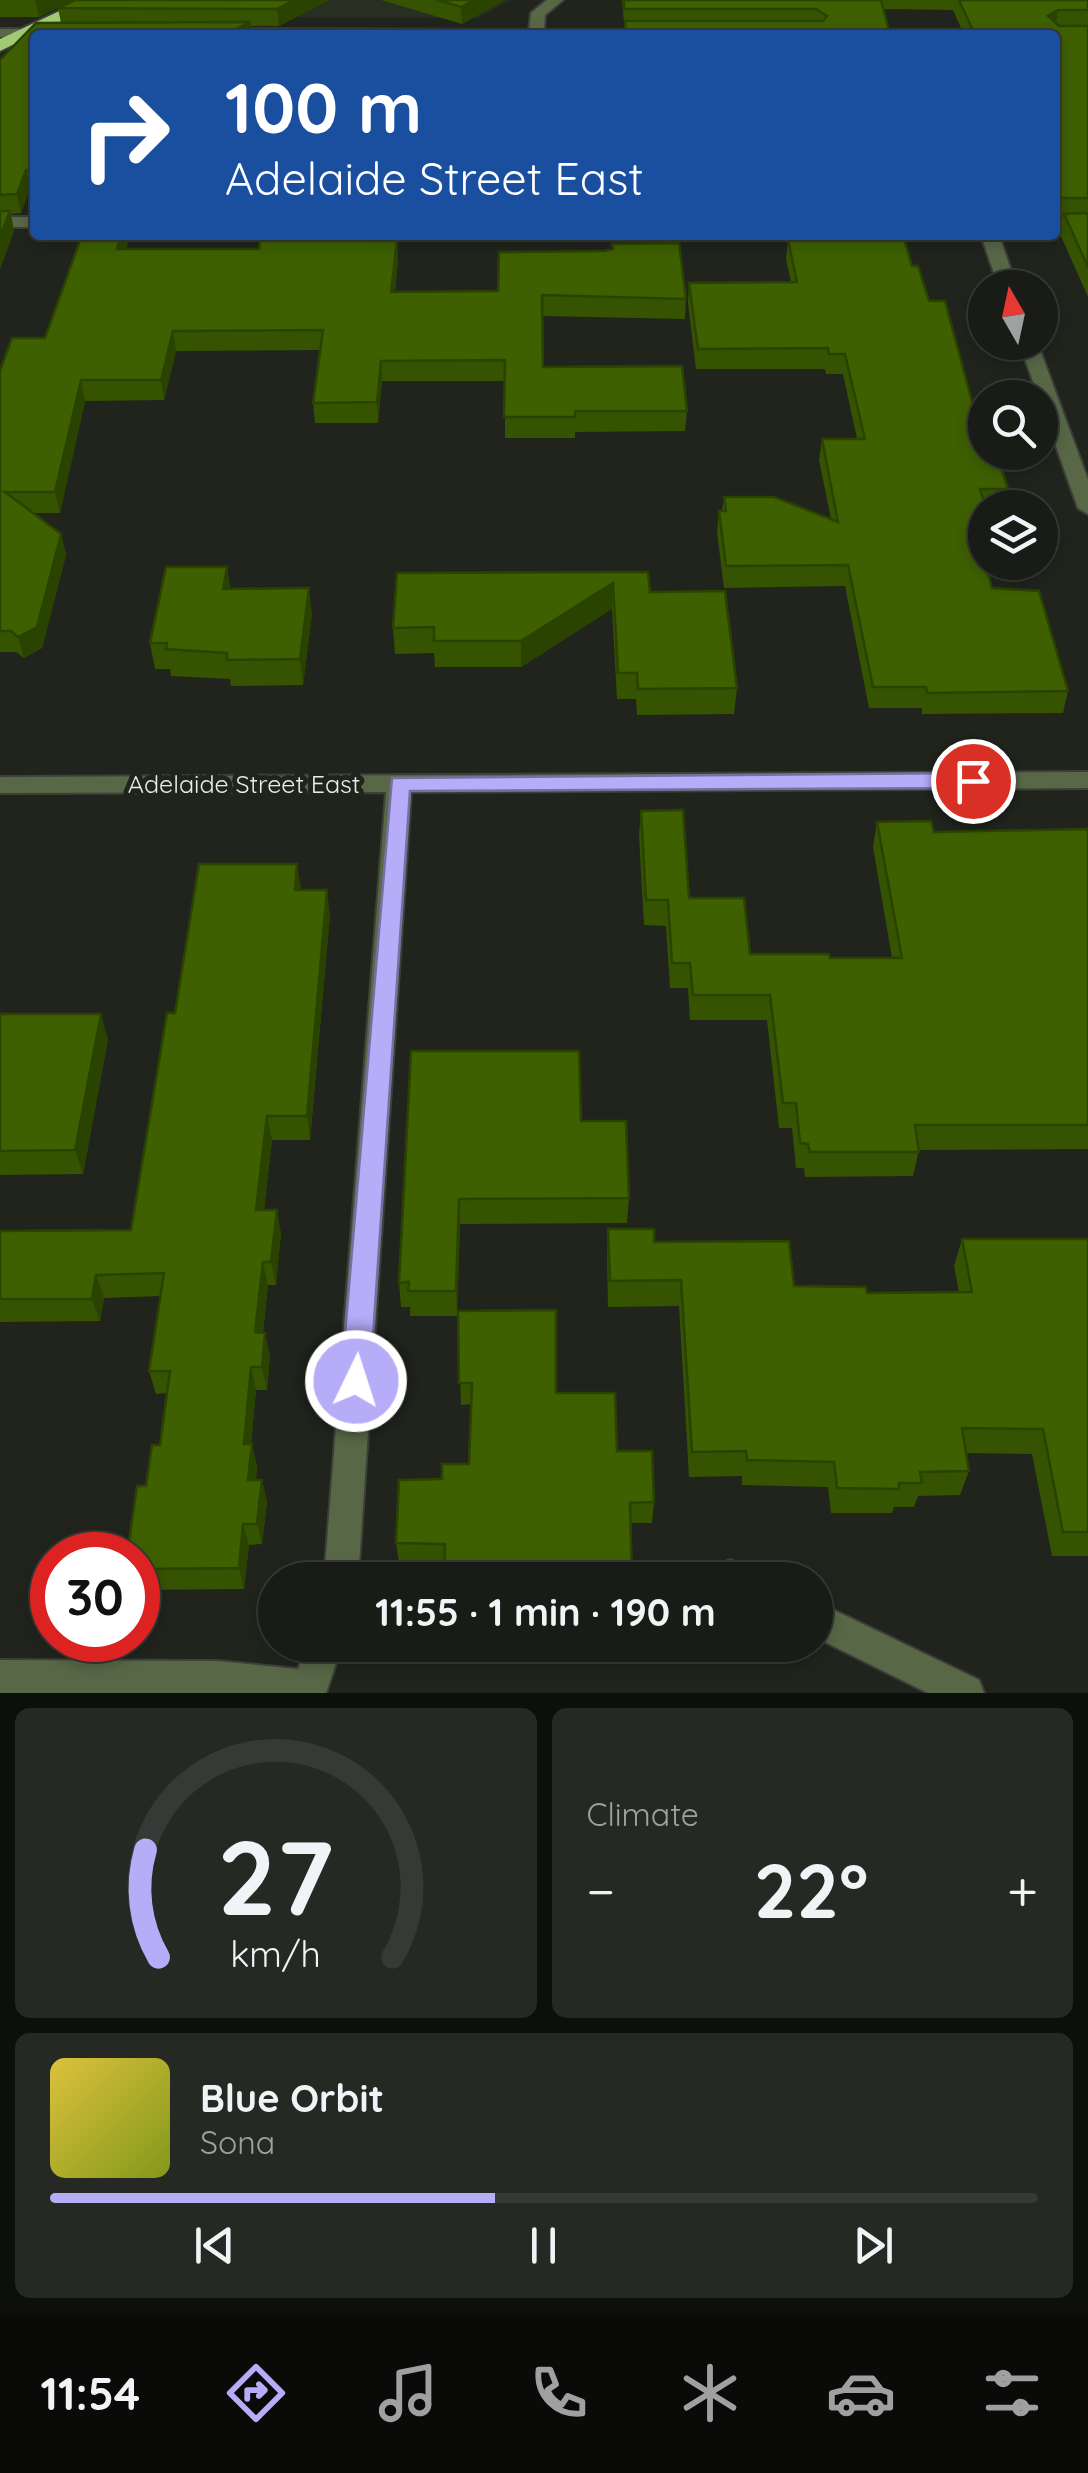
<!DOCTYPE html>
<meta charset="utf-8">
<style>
:root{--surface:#181b16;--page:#252823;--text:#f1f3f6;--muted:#9fa1a1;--line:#363935;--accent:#b6acf8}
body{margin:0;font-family:Quicksand,sans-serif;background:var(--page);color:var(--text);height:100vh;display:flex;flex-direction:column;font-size:38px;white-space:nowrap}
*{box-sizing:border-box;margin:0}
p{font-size:32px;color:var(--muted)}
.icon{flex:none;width:55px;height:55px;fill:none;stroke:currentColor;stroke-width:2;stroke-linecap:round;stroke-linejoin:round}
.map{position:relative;height:1693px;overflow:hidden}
.panel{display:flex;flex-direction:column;gap:15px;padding:15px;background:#0d0f0c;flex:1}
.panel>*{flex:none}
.banner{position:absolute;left:30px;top:30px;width:1030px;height:210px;border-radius:10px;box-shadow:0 5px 15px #0003,0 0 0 2px var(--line);background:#1a4fa0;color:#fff;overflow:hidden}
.needle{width:65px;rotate:351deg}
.tools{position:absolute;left:968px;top:270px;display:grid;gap:20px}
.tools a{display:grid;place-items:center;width:90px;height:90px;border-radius:50%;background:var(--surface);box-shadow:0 5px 15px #0003,0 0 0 2px var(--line);font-size:50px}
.speed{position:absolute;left:30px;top:1532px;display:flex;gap:20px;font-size:50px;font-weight:700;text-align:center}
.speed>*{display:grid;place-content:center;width:130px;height:130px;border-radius:50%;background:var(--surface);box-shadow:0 5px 15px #0003,0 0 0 2px var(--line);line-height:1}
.speed .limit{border:15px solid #d22;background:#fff;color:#111}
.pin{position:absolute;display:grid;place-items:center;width:85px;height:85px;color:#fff;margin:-42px;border:5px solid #fff;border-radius:50%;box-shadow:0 2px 10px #0007}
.me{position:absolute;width:110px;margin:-55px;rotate:4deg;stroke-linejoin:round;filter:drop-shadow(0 0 8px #0008)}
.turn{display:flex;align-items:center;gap:35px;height:210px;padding:0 30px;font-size:45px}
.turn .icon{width:130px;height:130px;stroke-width:2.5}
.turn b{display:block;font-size:70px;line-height:85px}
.big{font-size:75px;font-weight:700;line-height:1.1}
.panel .card{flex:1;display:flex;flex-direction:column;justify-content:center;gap:15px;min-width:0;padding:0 35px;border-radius:15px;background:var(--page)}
.panel .dial{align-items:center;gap:0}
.dial svg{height:260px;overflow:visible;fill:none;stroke:var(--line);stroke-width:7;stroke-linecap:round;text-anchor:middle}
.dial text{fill:var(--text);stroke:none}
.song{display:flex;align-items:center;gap:30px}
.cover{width:120px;height:120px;border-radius:15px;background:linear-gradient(135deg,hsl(50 70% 55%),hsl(70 70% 35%))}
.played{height:10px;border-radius:5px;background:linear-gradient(90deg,var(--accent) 45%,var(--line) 45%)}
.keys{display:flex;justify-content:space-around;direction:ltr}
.heat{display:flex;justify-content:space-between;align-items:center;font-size:55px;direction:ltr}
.panel .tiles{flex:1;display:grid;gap:15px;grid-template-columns:1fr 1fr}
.card:last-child{grid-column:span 2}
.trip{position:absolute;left:258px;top:1562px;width:575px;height:100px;border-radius:50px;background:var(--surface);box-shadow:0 5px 15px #0003,0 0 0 2px var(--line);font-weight:700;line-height:100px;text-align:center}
.menu{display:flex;height:160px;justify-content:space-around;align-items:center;background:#0a0b09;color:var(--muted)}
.menu .icon{width:70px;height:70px}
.menu .on{color:var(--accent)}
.menu b{font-size:45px;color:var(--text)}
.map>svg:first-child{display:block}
.built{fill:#282f22}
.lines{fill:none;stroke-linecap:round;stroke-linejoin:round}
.minor-casing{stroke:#3c4039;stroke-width:4}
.highway-casing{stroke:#3c4039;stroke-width:4}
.minor{fill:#586847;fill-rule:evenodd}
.highway{fill:#a2ca75;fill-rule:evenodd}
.wall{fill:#355300}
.shaded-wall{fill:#2b4300}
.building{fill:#3e6000;stroke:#2b4300;stroke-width:2.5}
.route{fill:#b6acf8;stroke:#7670a1;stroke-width:2.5}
.labels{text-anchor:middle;stroke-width:10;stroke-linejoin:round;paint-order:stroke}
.street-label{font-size:25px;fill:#e9ece7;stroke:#20241d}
</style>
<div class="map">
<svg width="1088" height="1693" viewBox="0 0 1088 1693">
<rect width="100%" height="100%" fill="#20241d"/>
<path class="built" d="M 143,0 L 511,0 L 477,18 L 121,17 Z"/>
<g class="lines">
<defs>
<path id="minor" d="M 547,0 L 563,0 L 545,15 L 544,30 L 655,31 L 662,35 L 213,33 L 220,29 L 529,30 L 531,13 Z
M 0,29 L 45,29 L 52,33 L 0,37 Z
M 0,217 L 35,217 L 35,227 L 0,227 Z
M 1055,220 L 1088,220 L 1088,230 L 1055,230 Z
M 981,235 L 999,235 L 1017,288 L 999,288 Z
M 1019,342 L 1037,342 L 1088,480 L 1088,514 L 1078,508 Z
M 1088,772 L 1088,788 L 411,792 L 358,1580 L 324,1580 L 386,792 L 0,793 L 0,777 Z
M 730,1560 L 749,1568 L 754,1580 L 714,1580 L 718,1565 Z
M 815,1601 L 979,1680 L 984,1693 L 928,1693 L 815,1637 Z
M 306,1645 L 342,1645 L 326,1693 L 0,1693 L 0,1660 L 217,1661 L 298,1669 Z"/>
<path id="highway" d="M 83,0 L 105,0 L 0,51 L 0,39 Z"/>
</defs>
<use href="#minor" class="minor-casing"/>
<use href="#highway" class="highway-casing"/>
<use href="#minor" class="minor"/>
<use href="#highway" class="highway"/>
</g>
<path class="wall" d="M 0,0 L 74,0 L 39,17 L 0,17 Z
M 75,0 L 329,0 L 279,26 L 250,26 L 251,35 L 35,35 L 35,189 L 30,189 L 21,213 L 11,214 L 14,231 L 0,269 L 0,60 L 36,23 L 61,23 L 58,8 Z
M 381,0 L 505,0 L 462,24 Z
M 622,0 L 1088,0 L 1088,297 L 1060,234 L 1063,217 L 1055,217 L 1055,35 L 964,35 L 953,10 L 883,9 L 890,35 L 625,35 Z
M 82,235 L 130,235 L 126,249 L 259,249 L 397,241 L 398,260 L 395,292 L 686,299 L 685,319 L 542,316 L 543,367 L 687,411 L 685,431 L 575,432 L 575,438 L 505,438 L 505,381 L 382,381 L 378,423 L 315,423 L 313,403 L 320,350 L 176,351 L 164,400 L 85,401 L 60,513 L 33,513 L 61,534 L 66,555 L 42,648 L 24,658 L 16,652 L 0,652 L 0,371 L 45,338 Z
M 860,235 L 903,235 L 912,266 L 929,301 L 982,439 L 1008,489 L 1004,508 L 985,508 L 985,539 L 980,539 L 992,588 L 1068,691 L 1063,713 L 922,714 L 922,708 L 869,708 L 845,586 L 724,588 L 717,532 L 719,511 L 722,511 L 724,497 L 831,519 L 819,460 L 822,439 L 857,439 L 843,374 L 826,374 L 825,369 L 696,369 L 688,303 L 689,283 L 791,282 L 786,259 L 788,240 L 861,239 Z
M 227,567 L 230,589 L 312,614 L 303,685 L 231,686 L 230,679 L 171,676 L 170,669 L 155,669 L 150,643 Z
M 397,573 L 650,592 L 737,688 L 734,714 L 637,715 L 636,699 L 617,699 L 612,609 L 521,667 L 435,667 L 434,653 L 395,654 L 393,628 Z
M 641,811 L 689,898 L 750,954 L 830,958 L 892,958 L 873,847 L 877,822 L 934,832 L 1088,829 L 1088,1149 L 919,1150 L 913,1176 L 805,1177 L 804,1168 L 796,1168 L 792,1128 L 779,1128 L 767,1020 L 690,1020 L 688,988 L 670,988 L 666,926 L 644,925 L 639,836 Z
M 301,890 L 330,915 L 310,1140 L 272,1140 L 264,1210 L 281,1233 L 276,1285 L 268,1285 L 263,1333 L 270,1355 L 267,1390 L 256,1390 L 251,1444 L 257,1466 L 256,1480 L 262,1480 L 267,1502 L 262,1544 L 249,1545 L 244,1589 L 138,1590 L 138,1555 L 146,1486 L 160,1445 L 167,1393 L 156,1394 L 149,1371 L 161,1296 L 104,1298 L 100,1321 L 0,1322 L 0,1231 L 131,1230 L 175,1013 Z
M 0,1014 L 108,1039 L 83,1174 L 0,1175 Z
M 411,1051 L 581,1121 L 629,1198 L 627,1223 L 460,1224 L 457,1316 L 410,1316 L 410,1307 L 401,1307 L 399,1283 Z
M 608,1229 L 654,1242 L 794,1286 L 867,1293 L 959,1292 L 954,1266 L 962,1239 L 1088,1239 L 1088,1556 L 1052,1556 L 1032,1454 L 966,1453 L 969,1471 L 960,1495 L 918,1496 L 914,1507 L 894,1507 L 892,1513 L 831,1513 L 828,1487 L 742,1485 L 742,1476 L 689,1477 L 679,1306 L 608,1307 L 607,1256 Z
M 458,1311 L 556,1393 L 617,1451 L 654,1502 L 652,1523 L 631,1523 L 444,1563 L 399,1563 L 396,1543 L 442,1479 L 469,1464 L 471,1404 L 461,1405 Z"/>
<path class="shaded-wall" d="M 35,0 L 74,0 L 39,17 Z
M 294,0 L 329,0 L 279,26 L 277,9 Z
M 474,0 L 505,0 L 462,24 L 461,7 Z
M 1058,10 L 1055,28 L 1048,16 Z
M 250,22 L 251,35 L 224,35 Z
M 26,170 L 30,189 L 21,213 L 17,194 Z
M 10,211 L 14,231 L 0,269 L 0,237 Z
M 121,235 L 130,235 L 121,268 L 117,249 Z
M 397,241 L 398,260 L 393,312 L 391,292 Z
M 173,331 L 176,351 L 164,400 L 161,380 Z
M 381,361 L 382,381 L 378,423 L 377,402 Z
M 81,380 L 85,401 L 60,513 L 55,492 Z
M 61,534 L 66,555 L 42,648 L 24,658 L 18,637 Z
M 227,567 L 231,593 L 223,589 Z
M 613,583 L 612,609 L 521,667 L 521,641 Z
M 309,588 L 312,614 L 303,685 L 300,659 Z
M 297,864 L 301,888 L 298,915 L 295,890 Z
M 327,890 L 330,915 L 310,1140 L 307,1116 Z
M 101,1014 L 108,1039 L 83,1174 L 75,1150 Z
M 267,1116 L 272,1140 L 261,1233 L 256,1210 Z
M 459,1199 L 460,1224 L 457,1316 L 456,1291 Z
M 277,1210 L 281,1233 L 276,1285 L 271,1262 Z
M 263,1262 L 268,1285 L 260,1355 L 255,1332 Z
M 96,1275 L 104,1298 L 100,1321 L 92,1299 Z
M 265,1333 L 270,1355 L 267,1390 L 262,1367 Z
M 251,1367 L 256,1390 L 249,1466 L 244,1444 Z
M 252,1444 L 257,1466 L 254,1502 L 248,1480 Z
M 262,1480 L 267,1502 L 262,1544 L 257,1524 Z
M 243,1524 L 249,1545 L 244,1589 L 239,1568 Z"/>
<path class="building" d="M 75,0 L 294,0 L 277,9 L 58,8 Z
M 437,0 L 474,0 L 461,7 Z
M 624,0 L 881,0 L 890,35 L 626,35 L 625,21 L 823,21 L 827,16 L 816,9 L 624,9 Z
M 959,0 L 1088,0 L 1088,10 L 1058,10 L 1048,16 L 1059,26 L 1088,26 L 1088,198 L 1057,198 L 1055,194 L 1055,35 L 975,35 Z
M 250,22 L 224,35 L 35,35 L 35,170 L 26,170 L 17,194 L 0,195 L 0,60 L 36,23 Z
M 0,211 L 10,211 L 0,237 Z
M 1088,213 L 1088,267 L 1064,214 Z
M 82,235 L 121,235 L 117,249 L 259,249 L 260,240 L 397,241 L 391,292 L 498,291 L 499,252 L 604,251 L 613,249 L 612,244 L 679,243 L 686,299 L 542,295 L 543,367 L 682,366 L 687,411 L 575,411 L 575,417 L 504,417 L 505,360 L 381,361 L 377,402 L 313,403 L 323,330 L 173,331 L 161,380 L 81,380 L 55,492 L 5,492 L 61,534 L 37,627 L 18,637 L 11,631 L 0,631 L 0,371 L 12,338 L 45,338 Z
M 867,235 L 903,235 L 912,266 L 918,266 L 929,301 L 945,301 L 982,439 L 985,439 L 985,452 L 996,452 L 1008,489 L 980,489 L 986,508 L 985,518 L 974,518 L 992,588 L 1039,591 L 1068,691 L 927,693 L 926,687 L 873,687 L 848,565 L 726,566 L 719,511 L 726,511 L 724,497 L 774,497 L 838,522 L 822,439 L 865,439 L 845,354 L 829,354 L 828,348 L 698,349 L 689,283 L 797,282 L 788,240 L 868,239 Z
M 166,567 L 227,567 L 223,589 L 309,588 L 300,659 L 227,660 L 227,653 L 166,649 L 167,643 L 150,643 Z
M 648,572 L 650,592 L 725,591 L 737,688 L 638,689 L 637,673 L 618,673 L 613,583 L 521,641 L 434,641 L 434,627 L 393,628 L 397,573 Z
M 683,810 L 689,898 L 744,898 L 750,954 L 829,954 L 830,958 L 902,958 L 877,822 L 931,821 L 934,832 L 1088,829 L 1088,1125 L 915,1125 L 919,1152 L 810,1152 L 808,1144 L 800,1143 L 796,1103 L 783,1103 L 770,995 L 693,995 L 690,963 L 672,963 L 668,900 L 646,900 L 641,811 Z
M 199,864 L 297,864 L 295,890 L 327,890 L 307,1116 L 267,1116 L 256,1210 L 277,1210 L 271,1262 L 263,1262 L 255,1332 L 265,1333 L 262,1367 L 251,1367 L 244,1444 L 252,1444 L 248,1480 L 262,1480 L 257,1524 L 243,1524 L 239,1568 L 138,1569 L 138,1555 L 127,1555 L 137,1486 L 146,1486 L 152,1445 L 160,1445 L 170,1371 L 149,1371 L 164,1273 L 96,1275 L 92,1299 L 0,1299 L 0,1231 L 131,1230 L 167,1013 L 175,1013 Z
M 0,1014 L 101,1014 L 75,1150 L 0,1151 Z
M 411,1051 L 579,1051 L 581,1121 L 626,1121 L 629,1198 L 459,1199 L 456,1291 L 408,1291 L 409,1282 L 399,1283 Z
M 608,1229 L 654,1229 L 654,1242 L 789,1241 L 794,1286 L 866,1287 L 867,1293 L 972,1292 L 962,1239 L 1088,1239 L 1088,1532 L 1063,1532 L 1043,1429 L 962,1428 L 969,1471 L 920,1472 L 922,1483 L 899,1483 L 899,1489 L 837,1488 L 834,1462 L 747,1460 L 746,1451 L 692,1452 L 681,1280 L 610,1281 Z
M 556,1310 L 556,1393 L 615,1393 L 617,1451 L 652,1451 L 654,1502 L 630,1503 L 632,1580 L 444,1580 L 445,1544 L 396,1543 L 399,1480 L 442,1479 L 442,1464 L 469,1464 L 472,1383 L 459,1383 L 458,1311 Z"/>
<path class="route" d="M 973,773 L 984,781 L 973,788 L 410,791 L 370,1381 L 366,1391 L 356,1395 L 345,1391 L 341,1381 L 392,778 Z"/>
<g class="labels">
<g class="street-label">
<text x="244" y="793">Adelaide Street East</text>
</g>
</g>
</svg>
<div class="tools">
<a><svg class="needle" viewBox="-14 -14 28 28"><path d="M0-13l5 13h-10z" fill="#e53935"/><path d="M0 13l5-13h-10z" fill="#9fa1a1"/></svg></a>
<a><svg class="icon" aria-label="search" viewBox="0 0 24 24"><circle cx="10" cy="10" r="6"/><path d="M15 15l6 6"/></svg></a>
<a><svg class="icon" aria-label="layers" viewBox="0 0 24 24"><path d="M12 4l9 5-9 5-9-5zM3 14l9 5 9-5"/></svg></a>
</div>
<div class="speed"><div class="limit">30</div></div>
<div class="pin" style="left:973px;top:781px;background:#d93025"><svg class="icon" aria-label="arrive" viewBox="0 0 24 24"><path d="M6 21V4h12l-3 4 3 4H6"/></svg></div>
<svg class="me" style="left:356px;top:1381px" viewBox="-20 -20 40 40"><circle r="17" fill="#b6acf8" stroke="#fff" stroke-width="3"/><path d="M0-11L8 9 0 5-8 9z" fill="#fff"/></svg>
<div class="trip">11:55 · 1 min · 190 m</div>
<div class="banner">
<div class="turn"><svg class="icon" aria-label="right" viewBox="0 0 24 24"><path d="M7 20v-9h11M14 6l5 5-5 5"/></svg><div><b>100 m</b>Adelaide Street East</div></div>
</div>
</div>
<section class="panel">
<div class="tiles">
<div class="card dial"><svg viewBox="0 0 100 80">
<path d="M14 69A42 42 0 1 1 86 69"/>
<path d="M14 69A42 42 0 0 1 10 36" stroke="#b6acf8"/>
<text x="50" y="56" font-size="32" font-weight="700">27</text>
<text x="50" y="72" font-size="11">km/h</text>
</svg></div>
<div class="card"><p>Climate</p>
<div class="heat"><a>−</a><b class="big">22°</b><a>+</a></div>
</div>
<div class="card">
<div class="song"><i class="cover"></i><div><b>Blue Orbit</b><p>Sona</p></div></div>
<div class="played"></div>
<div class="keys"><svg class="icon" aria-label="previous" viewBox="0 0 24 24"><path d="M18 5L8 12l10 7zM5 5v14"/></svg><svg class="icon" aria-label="pause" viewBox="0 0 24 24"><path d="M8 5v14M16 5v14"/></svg><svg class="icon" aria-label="next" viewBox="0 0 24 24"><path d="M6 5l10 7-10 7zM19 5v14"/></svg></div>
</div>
</div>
</section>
<nav class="menu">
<b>11:54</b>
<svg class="icon on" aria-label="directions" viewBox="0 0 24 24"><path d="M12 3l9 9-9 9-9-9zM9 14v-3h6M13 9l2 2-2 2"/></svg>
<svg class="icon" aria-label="music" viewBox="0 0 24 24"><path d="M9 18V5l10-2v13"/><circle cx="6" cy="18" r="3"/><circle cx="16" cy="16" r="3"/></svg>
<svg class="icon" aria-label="phone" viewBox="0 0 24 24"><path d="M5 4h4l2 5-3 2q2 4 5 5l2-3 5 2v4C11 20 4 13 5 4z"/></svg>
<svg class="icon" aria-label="climate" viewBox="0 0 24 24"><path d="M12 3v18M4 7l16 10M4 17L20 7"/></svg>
<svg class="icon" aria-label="car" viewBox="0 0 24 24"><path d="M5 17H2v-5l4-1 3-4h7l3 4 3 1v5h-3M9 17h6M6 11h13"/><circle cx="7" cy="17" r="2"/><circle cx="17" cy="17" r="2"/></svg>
<svg class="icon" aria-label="filters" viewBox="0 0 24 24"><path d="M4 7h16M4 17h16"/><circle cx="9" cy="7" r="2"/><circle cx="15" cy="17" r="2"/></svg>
</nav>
